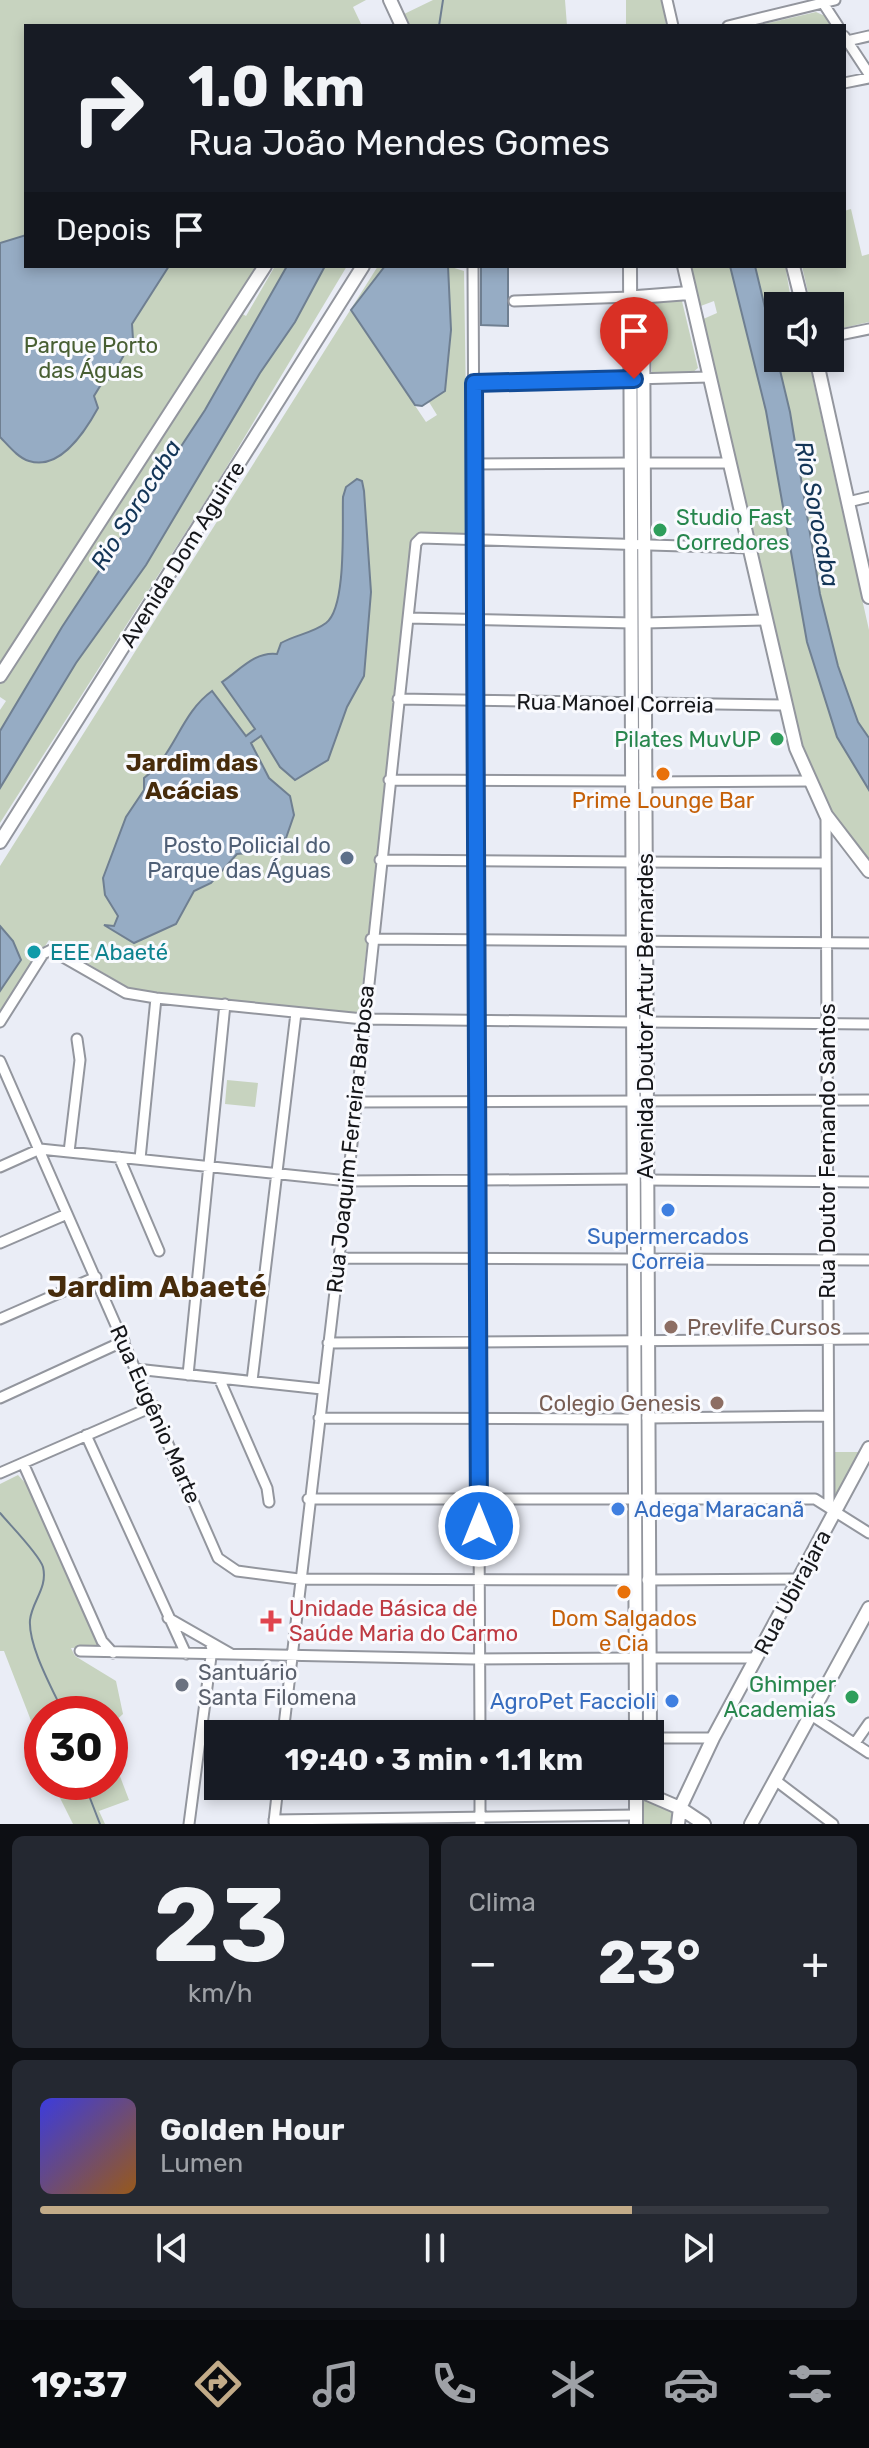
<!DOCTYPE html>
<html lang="pt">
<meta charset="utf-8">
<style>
:root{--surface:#171b24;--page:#242831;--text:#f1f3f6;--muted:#9ea1a6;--line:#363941;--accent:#c2ab88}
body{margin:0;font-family:Rubik,sans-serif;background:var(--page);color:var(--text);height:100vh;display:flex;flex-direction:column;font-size:30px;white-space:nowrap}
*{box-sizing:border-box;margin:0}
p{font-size:26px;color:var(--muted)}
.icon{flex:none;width:44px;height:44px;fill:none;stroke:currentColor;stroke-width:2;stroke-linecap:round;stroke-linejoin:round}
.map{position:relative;height:1824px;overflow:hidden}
.sheet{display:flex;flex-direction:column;gap:12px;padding:12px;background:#0d0f14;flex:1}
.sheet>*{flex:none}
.banner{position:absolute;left:24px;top:24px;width:822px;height:244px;border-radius:0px;box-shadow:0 4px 12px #0003;background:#171b24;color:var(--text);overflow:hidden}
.fabs{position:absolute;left:764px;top:292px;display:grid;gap:16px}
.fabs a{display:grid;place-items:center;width:80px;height:80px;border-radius:0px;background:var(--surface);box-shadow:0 4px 12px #0003;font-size:40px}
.speed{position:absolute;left:24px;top:1696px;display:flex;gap:16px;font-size:40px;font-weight:700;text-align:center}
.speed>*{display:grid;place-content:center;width:104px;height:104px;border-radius:50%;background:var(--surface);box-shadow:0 4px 12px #0003;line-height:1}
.speed .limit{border:12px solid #d22;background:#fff;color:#111}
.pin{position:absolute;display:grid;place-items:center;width:68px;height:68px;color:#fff;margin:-82px -34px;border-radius:50% 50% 50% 0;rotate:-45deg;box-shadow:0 0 8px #0007}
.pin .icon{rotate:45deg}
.me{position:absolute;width:88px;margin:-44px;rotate:0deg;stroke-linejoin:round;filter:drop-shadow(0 0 6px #0008)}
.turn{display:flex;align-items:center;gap:28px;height:168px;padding:0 32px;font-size:36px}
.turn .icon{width:104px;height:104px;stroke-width:2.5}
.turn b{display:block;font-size:56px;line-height:68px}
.then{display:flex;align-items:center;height:76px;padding:0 32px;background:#0003;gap:16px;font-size:30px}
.big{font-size:60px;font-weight:700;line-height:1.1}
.sheet .widget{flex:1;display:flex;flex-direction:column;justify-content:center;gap:12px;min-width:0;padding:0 28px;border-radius:12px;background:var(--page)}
.sheet .dial{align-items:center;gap:0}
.dial b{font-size:104px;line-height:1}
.song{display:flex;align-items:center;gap:24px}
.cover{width:96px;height:96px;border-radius:12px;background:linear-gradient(135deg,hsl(240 70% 55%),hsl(30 70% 35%))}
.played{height:8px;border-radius:4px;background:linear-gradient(90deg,var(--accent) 75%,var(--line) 75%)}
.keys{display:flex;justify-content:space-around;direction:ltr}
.heat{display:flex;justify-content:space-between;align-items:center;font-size:44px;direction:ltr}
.sheet .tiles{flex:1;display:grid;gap:12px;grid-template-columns:1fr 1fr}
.widget:last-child{grid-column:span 2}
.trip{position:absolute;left:204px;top:1720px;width:460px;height:80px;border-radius:0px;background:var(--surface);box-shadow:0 4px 12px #0003;font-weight:700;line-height:80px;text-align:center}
.tab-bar{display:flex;height:128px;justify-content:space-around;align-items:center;background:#090b0e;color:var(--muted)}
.tab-bar .icon{width:56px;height:56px}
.tab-bar .on{color:var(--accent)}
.tab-bar b{font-size:36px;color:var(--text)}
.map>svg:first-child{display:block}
.green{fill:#c7d3bf}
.water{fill:#96acc4;stroke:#6f7f91;stroke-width:2}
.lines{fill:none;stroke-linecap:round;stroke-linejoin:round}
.stream{stroke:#6f7f91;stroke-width:2}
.street-casing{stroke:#93969e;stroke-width:13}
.secondary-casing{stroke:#93969e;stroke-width:16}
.street{stroke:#fff;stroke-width:9}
.secondary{stroke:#fff;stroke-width:12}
.route-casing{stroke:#114b97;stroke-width:20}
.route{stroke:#1a73e8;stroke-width:14}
.leisure-dot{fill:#2e9e5b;stroke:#f9fafe;stroke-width:3}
.food-dot{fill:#e8710a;stroke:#f9fafe;stroke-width:3}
.service-dot{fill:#5c6f8a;stroke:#f9fafe;stroke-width:3}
.culture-dot{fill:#0f9aa8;stroke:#f9fafe;stroke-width:3}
.shop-dot{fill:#3f7fe0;stroke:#f9fafe;stroke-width:3}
.education-dot{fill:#8d6e63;stroke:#f9fafe;stroke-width:3}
.health-dot{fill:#e0444e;stroke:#f9fafe;stroke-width:3}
.worship-dot{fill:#6b7280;stroke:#f9fafe;stroke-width:3}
.labels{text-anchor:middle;stroke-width:6;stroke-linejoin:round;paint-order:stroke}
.park-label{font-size:22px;fill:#485f33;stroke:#f9fafe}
.leisure-label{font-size:22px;fill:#27864d;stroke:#f9fafe;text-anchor:end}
.street-label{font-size:22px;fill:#151619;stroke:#f9fafe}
.food-label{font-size:22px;fill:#c56008;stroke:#f9fafe}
.service-label{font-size:22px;fill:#4e5e75;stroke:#f9fafe;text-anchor:end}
.culture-label{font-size:22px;fill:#0d838f;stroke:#f9fafe;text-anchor:start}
.shop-label{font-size:22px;fill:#366cbe;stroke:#f9fafe}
.education-label{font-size:22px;fill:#785e54;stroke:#f9fafe;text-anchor:start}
.health-label{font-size:22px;fill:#be3a42;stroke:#f9fafe;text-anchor:start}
.worship-label{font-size:22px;fill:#5b616d;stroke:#f9fafe;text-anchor:start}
.water-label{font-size:24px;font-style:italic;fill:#133557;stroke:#f9fafe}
.neighbourhood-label{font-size:24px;font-weight:bold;fill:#472c0c;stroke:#f9fafe}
.district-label{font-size:30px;font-weight:bold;fill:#472c0c;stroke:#f9fafe}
</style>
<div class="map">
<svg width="869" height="1824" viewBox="0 0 869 1824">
<rect width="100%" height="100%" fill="#eaedf6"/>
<path class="green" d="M 0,0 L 366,0 L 353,7 L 362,26 L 26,26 L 26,266 L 258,266 L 0,664 Z
M 433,0 L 565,0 L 567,26 L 407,26 L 402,15 Z
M 626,0 L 663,0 L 666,26 L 626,26 Z
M 816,12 L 825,16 L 831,26 L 755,26 Z
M 851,209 L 862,256 L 869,254 L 869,322 L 830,331 L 830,306 L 811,306 L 802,266 L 844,266 L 844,211 Z
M 275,266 L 347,266 L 217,483 L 0,823 L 0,710 L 6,701 L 0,697 L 0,684 L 239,312 L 246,316 Z
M 378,266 L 385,266 L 351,310 L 426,422 L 437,415 L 429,402 L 445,391 L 451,330 L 448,266 L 464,271 L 468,535 L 423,534 L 413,539 L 359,1015 L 130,989 L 49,940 L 0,1015 L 0,991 L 21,960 L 13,941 L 0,926 L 0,866 Z
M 689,266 L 785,266 L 786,270 L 792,306 L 778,306 L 778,358 L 808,358 L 869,630 L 869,862 L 832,812 L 801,747 L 701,320 L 717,313 L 714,301 L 698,307 Z
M 681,297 L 698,368 L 692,373 L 652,374 L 648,305 L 650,300 Z
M 227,1080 L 258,1083 L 255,1107 L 225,1104 Z
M 832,1452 L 864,1452 L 834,1501 L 831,1499 Z
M 18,1475 L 29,1487 L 98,1647 L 71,1648 L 75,1656 L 116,1681 L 123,1714 L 110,1726 L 110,1714 L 42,1714 L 42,1749 L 4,1651 L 0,1651 L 0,1484 Z
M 110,1750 L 129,1800 L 99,1811 L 105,1824 L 73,1824 L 52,1782 L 110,1782 Z
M 640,1795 L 673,1808 L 671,1824 L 640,1824 Z"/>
<path class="water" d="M 26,235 L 26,266 L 169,266 L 132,324 L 133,339 L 111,378 L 102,383 L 94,396 L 98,408 C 86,430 60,471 29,461 C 18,458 8,445 0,437 L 0,243 Z
M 287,266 L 325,266 L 295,322 L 260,373 L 146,565 L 76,663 L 0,788 L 0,731 L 62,627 L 205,410 Z
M 385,266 L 448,266 L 451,330 L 445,391 L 422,406 L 415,405 L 351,310 Z
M 481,266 L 508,266 L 508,326 L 481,325 Z
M 730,266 L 755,266 L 790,412 L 820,594 L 838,666 L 858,722 L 869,738 L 869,790 L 837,737 L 807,642 L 766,411 Z
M 357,479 L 362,481 L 364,491 L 371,592 L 364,676 L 347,707 L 328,760 L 295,780 L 280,767 L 261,736 L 251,743 L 269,778 L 290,796 L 294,815 L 286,838 L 272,840 L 269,851 L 237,854 L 211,883 L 194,891 L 176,924 L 134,943 L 104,925 L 114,926 L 118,916 L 105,895 L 103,878 L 126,817 L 144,790 L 144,778 C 175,755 180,714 212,691 L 246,736 L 255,729 L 222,682 C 239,671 255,651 277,654 L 281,643 C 295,635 313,633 326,623 C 347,608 342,523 343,497 L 346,487 Z
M 0,926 L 13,941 L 21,960 L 0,991 Z"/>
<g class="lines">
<path class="stream" d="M 439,26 L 443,0
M 0,1513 C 10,1525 39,1554 43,1567 C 48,1588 32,1601 30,1620 C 28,1646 53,1690 64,1714
M 88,1782 L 88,1793 L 100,1824"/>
<defs>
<path id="street" d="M 667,0 L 673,26
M 821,0 L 838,26
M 728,26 L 835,0
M 844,36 L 869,74
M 847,41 L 869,36
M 844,83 L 869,78
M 473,266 L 480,1734
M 514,301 L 631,297
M 830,337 L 869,329
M 474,383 L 709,377
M 644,463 L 729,463
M 474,464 L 631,463
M 848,502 L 869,497
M 408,618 L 632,623
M 645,623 L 767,620
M 398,699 L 785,705
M 389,780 L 632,781
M 644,782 L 810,781
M 826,815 L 829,1506
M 380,860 L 632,862
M 644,862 L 826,863
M 371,939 L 869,943
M 0,1022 L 43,954 L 51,950 L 126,993 L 156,998 L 363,1019 L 631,1022
M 646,1022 L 869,1024
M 0,1061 L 218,1558 L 237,1571 L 299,1579 L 633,1580
M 356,1102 L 869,1100
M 69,1152 L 80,1060 L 77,1039
M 119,1157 L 159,1251
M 140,1159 L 156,998
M 0,1167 L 40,1149 L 348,1181 L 633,1179
M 646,1180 L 869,1182
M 0,1243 L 67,1214
M 338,1258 L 634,1259
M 647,1259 L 869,1260
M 0,1319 L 96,1277
M 328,1343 L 869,1339
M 136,1369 L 322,1389
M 188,1375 L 225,1004
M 219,1378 L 267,1488 L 269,1502
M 252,1381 L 296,1013
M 0,1398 L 124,1341
M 319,1418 L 633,1419
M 647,1418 L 828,1416
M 86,1435 L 186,1654
M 23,1463 L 102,1641 L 113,1653
M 0,1473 L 154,1406
M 308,1499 L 815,1499 L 869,1533
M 647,1580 L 799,1579
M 168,1618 L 231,1654
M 80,1651 L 473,1659 L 636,1658
M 650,1658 L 756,1658
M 811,1715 L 869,1753
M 283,1734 L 348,1181 L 416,543 L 421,538 L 750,548
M 650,1738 L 713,1738
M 855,1743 L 869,1723
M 775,1780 L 833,1824
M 480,1786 L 480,1824
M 274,1820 L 636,1815
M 274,1822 L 278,1786
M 189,1824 L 212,1649 L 210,1642"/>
<path id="secondary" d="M 390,0 L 402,26
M 630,266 L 636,1734
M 684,266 L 796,748 L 826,815 L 869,871
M 793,266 L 803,306
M 637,297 L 689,293
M 643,297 L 650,1734
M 816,358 L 869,597
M 0,676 L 265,266
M 0,842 L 363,266
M 636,1789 L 680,1808 L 704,1824
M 636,1824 L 636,1786
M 678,1824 L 680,1808 L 713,1738 L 869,1448
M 751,1824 L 869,1608"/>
</defs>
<use href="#street" class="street-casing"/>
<use href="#secondary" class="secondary-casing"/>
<use href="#street" class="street"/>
<use href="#secondary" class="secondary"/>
</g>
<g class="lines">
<defs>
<path id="route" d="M 479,1526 L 474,383 L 634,379"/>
</defs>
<use href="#route" class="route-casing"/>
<use href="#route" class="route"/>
</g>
<g class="leisure-dot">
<circle cx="660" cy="530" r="8"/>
<circle cx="777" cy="739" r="8"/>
<circle cx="852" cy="1697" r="8"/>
</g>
<g class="food-dot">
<circle cx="663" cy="774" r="8"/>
<circle cx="624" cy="1592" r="8"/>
</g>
<circle class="service-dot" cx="347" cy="858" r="8"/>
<circle class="culture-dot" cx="34" cy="952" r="8"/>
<g class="shop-dot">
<circle cx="668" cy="1210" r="8"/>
<circle cx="618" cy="1509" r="8"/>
<circle cx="672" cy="1701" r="8"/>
</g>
<g class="education-dot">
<circle cx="671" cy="1327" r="8"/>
<circle cx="717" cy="1403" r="8"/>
</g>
<path class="health-dot" d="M267 1609h8v8h8v8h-8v8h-8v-8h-8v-8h8z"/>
<circle class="worship-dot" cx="182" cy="1685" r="8"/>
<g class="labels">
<g class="park-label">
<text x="91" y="353">Parque Porto<tspan x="91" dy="25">das Águas</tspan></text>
</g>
<g class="leisure-label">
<text x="676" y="525" text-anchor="start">Studio Fast<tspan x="676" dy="25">Corredores</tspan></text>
<text x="761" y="747">Pilates MuvUP</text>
<text x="836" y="1692">Ghimper<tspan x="836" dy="25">Academias</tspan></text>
</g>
<g class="street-label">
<text transform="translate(182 554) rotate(-58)" y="8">Avenida Dom Aguirre</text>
<text transform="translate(615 703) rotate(1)" y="8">Rua Manoel Correia</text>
<text transform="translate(645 1016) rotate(-90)" y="8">Avenida Doutor Artur Bernardes</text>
<text transform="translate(350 1139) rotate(-84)" y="8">Rua Joaquim Ferreira Barbosa</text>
<text transform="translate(827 1151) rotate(-90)" y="8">Rua Doutor Fernando Santos</text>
<text transform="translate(156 1414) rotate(66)" y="8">Rua Eugênio Marte</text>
<text transform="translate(792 1592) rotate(-62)" y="8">Rua Ubirajara</text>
</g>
<g class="food-label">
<text x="663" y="808">Prime Lounge Bar</text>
<text x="624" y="1626">Dom Salgados<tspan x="624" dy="25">e Cia</tspan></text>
</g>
<g class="service-label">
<text x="331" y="853">Posto Policial do<tspan x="331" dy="25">Parque das Águas</tspan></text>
</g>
<g class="culture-label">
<text x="50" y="960">EEE Abaeté</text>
</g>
<g class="shop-label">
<text x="668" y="1244">Supermercados<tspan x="668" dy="25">Correia</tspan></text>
<text x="634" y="1517" text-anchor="start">Adega Maracanã</text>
<text x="656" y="1709" text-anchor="end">AgroPet Faccioli</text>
</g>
<g class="education-label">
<text x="687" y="1335">Prevlife Cursos</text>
<text x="701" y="1411" text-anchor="end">Colegio Genesis</text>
</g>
<g class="health-label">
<text x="289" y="1616">Unidade Básica de<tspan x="289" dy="25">Saúde Maria do Carmo</tspan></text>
</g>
<g class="worship-label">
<text x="198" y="1680">Santuário<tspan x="198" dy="25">Santa Filomena</tspan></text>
</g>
<g class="water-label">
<text transform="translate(136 505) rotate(-58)" y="8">Rio Sorocaba</text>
<text transform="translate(817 514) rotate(79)" y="8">Rio Sorocaba</text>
</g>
<g class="neighbourhood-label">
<text x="192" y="771">Jardim das<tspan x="192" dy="28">Acácias</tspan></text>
</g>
<g class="district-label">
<text x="157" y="1297">Jardim Abaeté</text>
</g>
</g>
</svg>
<div class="fabs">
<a><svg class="icon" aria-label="sound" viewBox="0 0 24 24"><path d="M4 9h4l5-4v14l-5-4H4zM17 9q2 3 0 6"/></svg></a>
</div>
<div class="speed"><div class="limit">30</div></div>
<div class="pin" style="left:634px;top:379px;background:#d93025"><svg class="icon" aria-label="arrive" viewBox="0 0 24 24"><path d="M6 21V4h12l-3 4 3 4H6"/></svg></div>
<svg class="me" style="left:479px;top:1526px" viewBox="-20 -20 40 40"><circle r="17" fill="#1a73e8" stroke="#fff" stroke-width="3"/><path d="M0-11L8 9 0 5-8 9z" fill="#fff"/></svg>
<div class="trip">19:40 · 3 min · 1.1 km</div>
<div class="banner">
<div class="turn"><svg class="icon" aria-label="right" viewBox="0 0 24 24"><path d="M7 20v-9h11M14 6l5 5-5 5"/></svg><div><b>1.0 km</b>Rua João Mendes Gomes</div></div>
<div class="then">Depois<svg class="icon" aria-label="arrive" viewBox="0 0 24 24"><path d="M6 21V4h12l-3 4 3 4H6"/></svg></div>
</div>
</div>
<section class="sheet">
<div class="tiles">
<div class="widget dial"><b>23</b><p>km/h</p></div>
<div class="widget"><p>Clima</p>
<div class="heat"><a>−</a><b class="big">23°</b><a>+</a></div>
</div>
<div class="widget">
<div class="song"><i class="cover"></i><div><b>Golden Hour</b><p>Lumen</p></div></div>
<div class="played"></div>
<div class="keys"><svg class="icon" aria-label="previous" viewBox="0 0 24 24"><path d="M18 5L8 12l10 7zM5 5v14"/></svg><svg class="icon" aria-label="pause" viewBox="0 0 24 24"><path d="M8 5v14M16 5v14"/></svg><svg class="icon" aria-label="next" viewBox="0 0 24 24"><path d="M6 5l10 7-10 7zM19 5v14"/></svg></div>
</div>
</div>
</section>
<nav class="tab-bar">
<b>19:37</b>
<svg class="icon on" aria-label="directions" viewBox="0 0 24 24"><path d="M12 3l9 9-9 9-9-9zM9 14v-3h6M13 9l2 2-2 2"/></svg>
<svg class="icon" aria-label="music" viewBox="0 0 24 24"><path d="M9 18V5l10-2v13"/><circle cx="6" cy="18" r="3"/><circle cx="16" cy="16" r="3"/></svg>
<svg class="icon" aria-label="phone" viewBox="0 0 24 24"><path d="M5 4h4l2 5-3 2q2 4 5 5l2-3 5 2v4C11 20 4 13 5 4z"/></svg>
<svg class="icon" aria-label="climate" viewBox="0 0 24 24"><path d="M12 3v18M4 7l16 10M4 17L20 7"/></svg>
<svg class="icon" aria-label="car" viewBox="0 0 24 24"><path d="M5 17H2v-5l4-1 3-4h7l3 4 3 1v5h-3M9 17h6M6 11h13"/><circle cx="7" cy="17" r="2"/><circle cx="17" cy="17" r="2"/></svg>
<svg class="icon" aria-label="filters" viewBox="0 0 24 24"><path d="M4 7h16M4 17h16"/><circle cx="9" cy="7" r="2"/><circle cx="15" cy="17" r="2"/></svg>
</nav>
